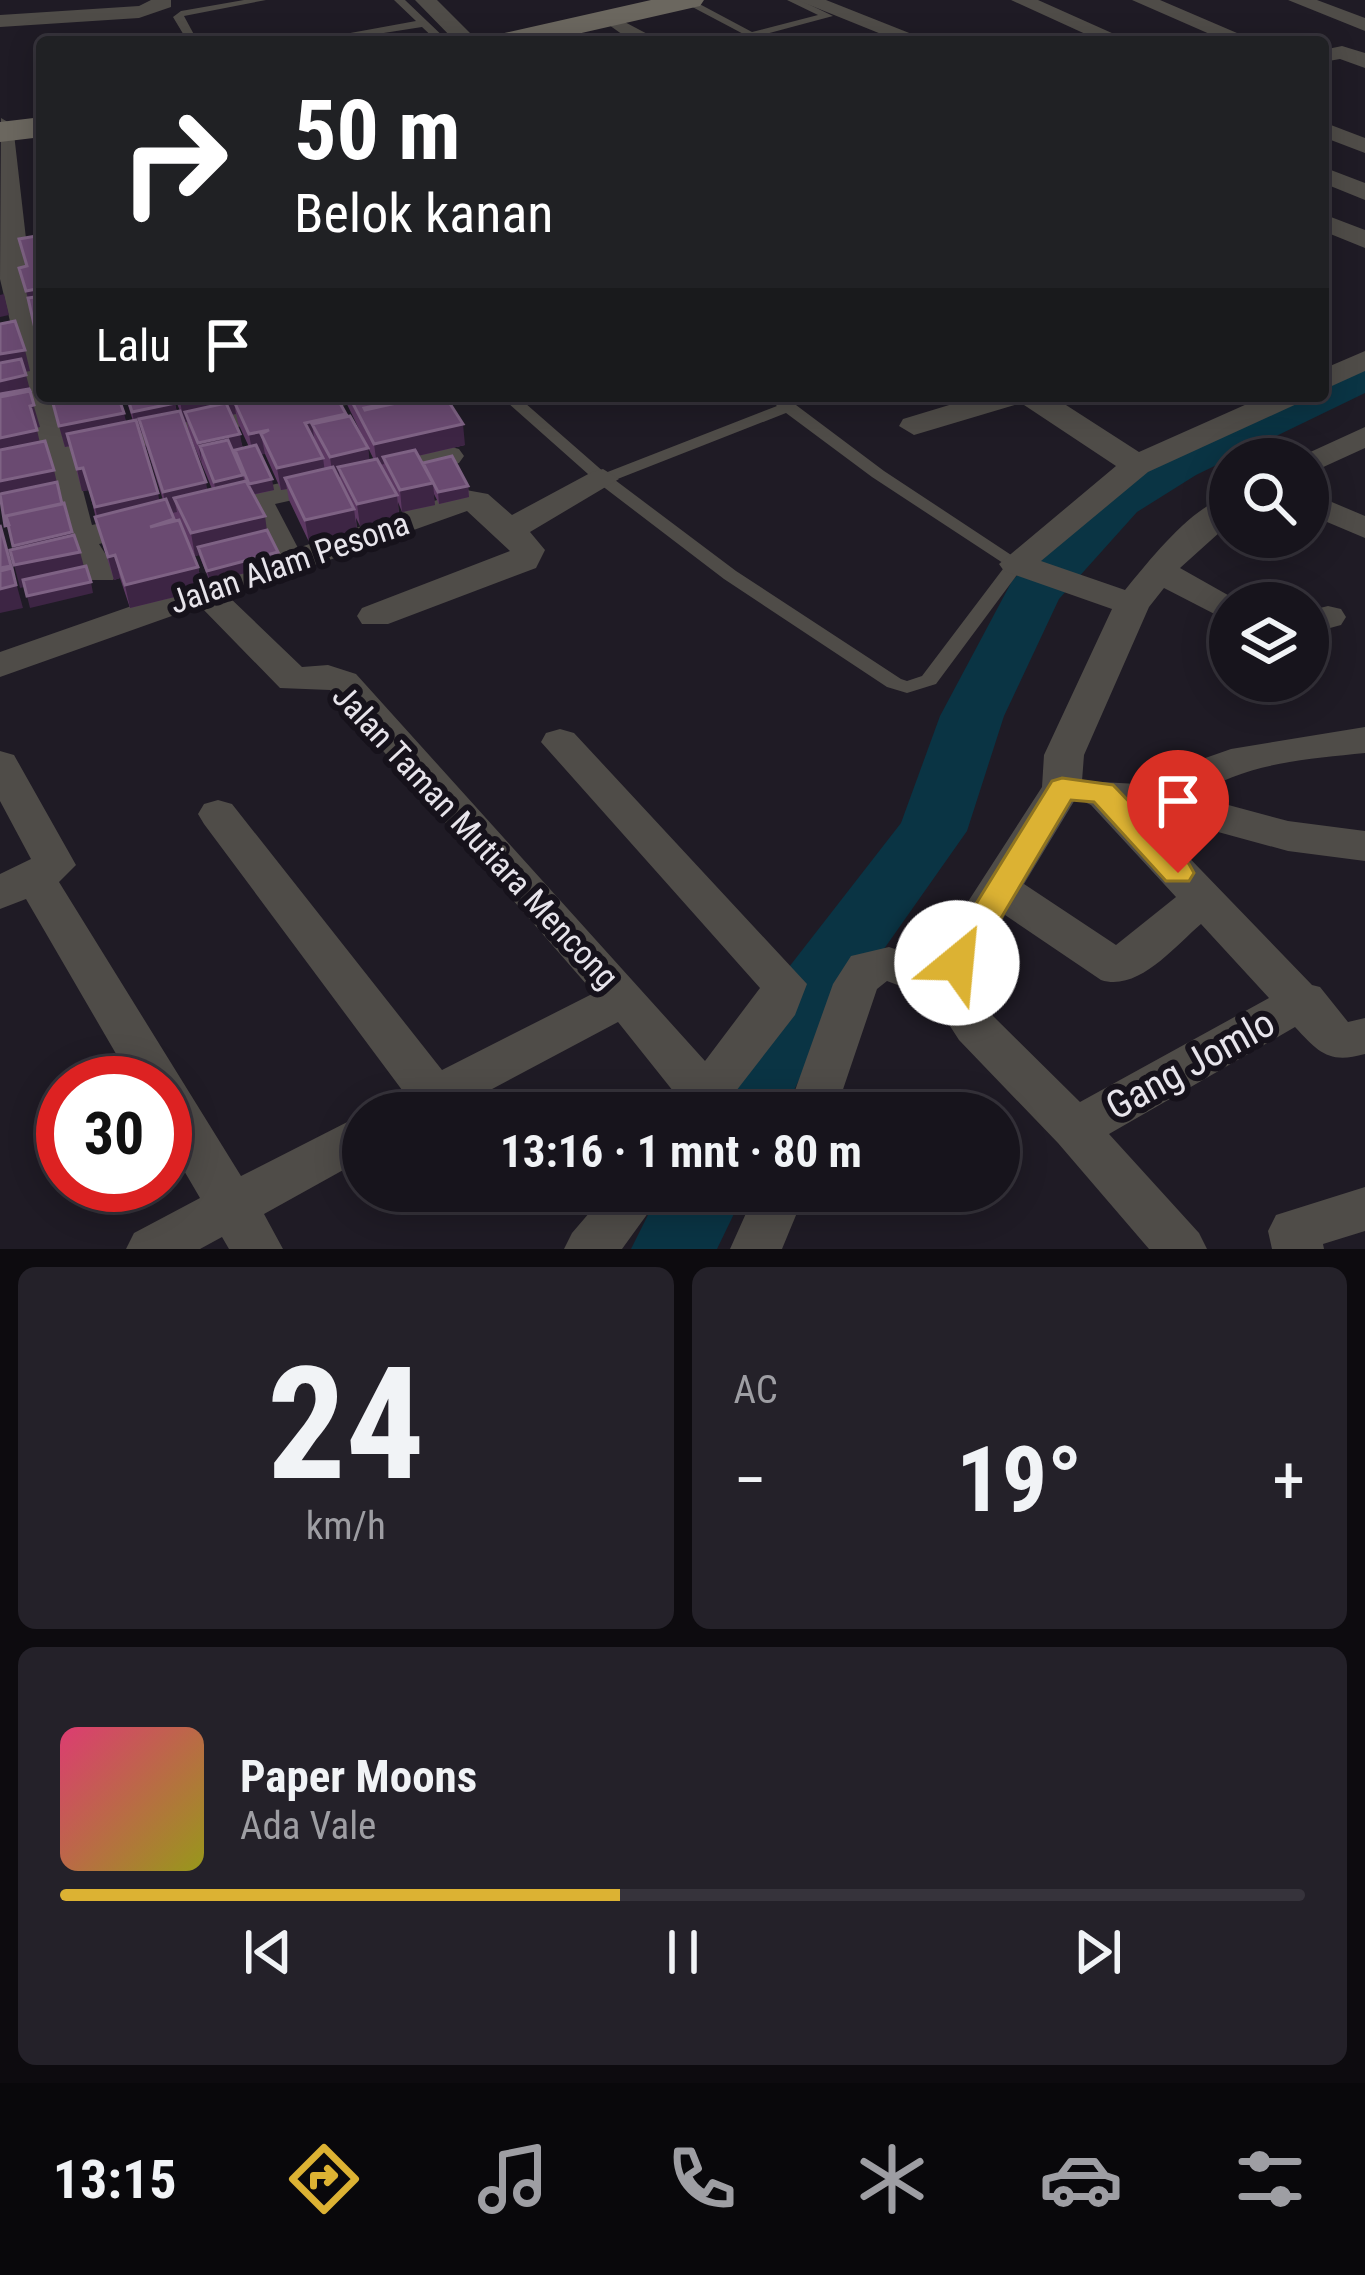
<!DOCTYPE html>
<html lang="id">
<meta charset="utf-8">
<style>
:root{--surface:#17141c;--page:#242129;--text:#f1f3f6;--muted:#9e9ea3;--line:#36333b;--accent:#dcb233}
body{margin:0;font-family:"Roboto Condensed",sans-serif;background:var(--page);color:var(--text);height:100vh;display:flex;flex-direction:column;font-size:45px;white-space:nowrap}
*{box-sizing:border-box;margin:0}
p{font-size:39px;color:var(--muted)}
.icon{flex:none;width:66px;height:66px;fill:none;stroke:currentColor;stroke-width:2;stroke-linecap:round;stroke-linejoin:round}
.map{position:relative;height:1249px;overflow:hidden}
.sheet{display:flex;flex-direction:column;gap:18px;padding:18px;background:#0d0b0f;flex:1}
.sheet>*{flex:none}
.hud{position:absolute;left:36px;top:36px;width:1293px;height:366px;border-radius:12px;box-shadow:0 6px 30px #0003,0 0 0 3px var(--line);background:#202124;color:#fff;overflow:hidden}
.tools{position:absolute;left:1209px;top:438px;display:grid;gap:24px}
.tools a{display:grid;place-items:center;width:120px;height:120px;border-radius:50%;background:var(--surface);box-shadow:0 6px 30px #0003,0 0 0 3px var(--line);font-size:60px}
.speed{position:absolute;left:36px;top:1056px;display:flex;gap:24px;font-size:60px;font-weight:700;text-align:center}
.speed>*{display:grid;place-content:center;width:156px;height:156px;border-radius:50%;background:var(--surface);box-shadow:0 6px 30px #0003,0 0 0 3px var(--line);line-height:1}
.speed .limit{border:18px solid #d22;background:#fff;color:#111}
.pin{position:absolute;display:grid;place-items:center;width:102px;height:102px;color:#fff;margin:-123px -51px;border-radius:50% 50% 50% 0;rotate:-45deg;box-shadow:0 0 12px #0007}
.pin .icon{rotate:45deg}
.me{position:absolute;width:132px;margin:-66px;rotate:28deg;stroke-linejoin:round;filter:drop-shadow(0 0 9px #0008)}
.turn{display:flex;align-items:center;gap:42px;height:252px;padding:0 60px;font-size:54px}
.turn .icon{width:156px;height:156px;stroke-width:2.5}
.turn b{display:block;font-size:84px;line-height:102px}
.then{display:flex;align-items:center;height:114px;padding:0 60px;background:#0003;gap:24px;font-size:45px}
.big{font-size:90px;font-weight:700;line-height:1.1}
.sheet .card{flex:1;display:flex;flex-direction:column;justify-content:center;gap:18px;min-width:0;padding:0 42px;border-radius:18px;background:var(--page)}
.sheet .dial{align-items:center;gap:0}
.dial b{font-size:156px;line-height:1}
.song{display:flex;align-items:center;gap:36px}
.cover{width:144px;height:144px;border-radius:18px;background:linear-gradient(135deg,hsl(340 70% 55%),hsl(60 70% 35%))}
.played{height:12px;border-radius:6px;background:linear-gradient(90deg,var(--accent) 45%,var(--line) 45%)}
.keys{display:flex;justify-content:space-around;direction:ltr}
.heat{display:flex;justify-content:space-between;align-items:center;font-size:66px;direction:ltr}
.sheet .tiles{flex:1;display:grid;gap:18px;grid-template-columns:1fr 1fr}
.card:last-child{grid-column:span 2}
.trip{position:absolute;left:342px;top:1092px;width:678px;height:120px;border-radius:60px;background:var(--surface);box-shadow:0 6px 30px #0003,0 0 0 3px var(--line);font-weight:700;line-height:120px;text-align:center}
.tab-bar{display:flex;height:192px;justify-content:space-around;align-items:center;background:#09080b;color:var(--muted)}
.tab-bar .icon{width:84px;height:84px}
.tab-bar .current{color:var(--accent)}
.tab-bar b{font-size:54px;color:var(--text)}
.map>svg:first-child{display:block}
.lines{fill:none;stroke-linecap:round;stroke-linejoin:round}
.river{fill:#0a3444;fill-rule:evenodd}
.service{fill:#4f4c48;fill-rule:evenodd}
.minor{fill:#4f4c48;fill-rule:evenodd}
.secondary{fill:#6b675f;fill-rule:evenodd}
.wall{fill:#5c3862;fill-rule:evenodd}
.shaded-wall{fill:#3d2544}
.building{fill:#6a4a71;stroke:#7e6284;stroke-width:3}
.route{fill:#dcb233;stroke:#8f7421;stroke-width:3}
.labels{text-anchor:middle;stroke-width:12;stroke-linejoin:round;paint-order:stroke}
.street-label{font-size:33px;fill:#e7e4eb;stroke:#16121b}
.near-street-label{font-size:39px;fill:#e7e4eb;stroke:#16121b}
</style>
<div class="map">
<svg width="1365" height="1249" viewBox="0 0 1365 1249">
<rect width="100%" height="100%" fill="#1f1b25"/>
<g class="lines">
<path class="river" d="M 1365,359 L 1365,393 L 1196,475 L 1137,512 L 1059,599 L 1004,716 L 967,831 L 815,1047 L 783,1113 L 703,1113 L 758,1007 L 901,823 L 940,716 L 1012,581 L 1099,488 L 1158,453 L 1279,396 L 1323,396 L 1323,375 Z
M 660,1191 L 745,1191 L 717,1249 L 631,1249 Z"/>
<path class="service" d="M 244,0 L 266,0 L 184,16 L 198,42 L 188,42 L 173,17 L 181,11 Z
M 394,0 L 405,0 L 449,42 L 438,42 L 422,27 L 326,42 L 301,42 L 416,21 Z
M 692,0 L 752,32 L 818,15 L 787,0 L 800,0 L 833,16 L 751,38 L 681,1 Z
M 500,396 L 517,396 L 605,473 L 777,406 L 766,396 L 784,396 L 884,471 L 1025,564 L 936,684 L 907,693 L 887,687 L 724,579 L 597,482 ZM 786,413 L 872,477 L 1006,565 L 922,676 L 907,681 L 901,679 L 736,571 L 615,480 Z"/>
<path class="minor" d="M 151,0 L 171,0 L 171,7 L 139,18 L 0,27 L 0,15 L 139,6 Z
M 415,0 L 437,0 L 479,42 L 456,42 Z
M 797,0 L 826,0 L 932,42 L 901,42 Z
M 1011,0 L 1038,0 L 1132,42 L 1103,42 Z
M 1132,0 L 1160,0 L 1258,42 L 1228,42 Z
M 1288,0 L 1317,0 L 1365,18 L 1365,31 Z
M 619,19 L 655,38 L 659,42 L 633,42 L 609,25 Z
M 1342,46 L 1365,53 L 1365,68 L 1340,59 L 1323,62 L 1323,50 Z
M 1,118 L 13,125 L 28,256 L 27,277 L 42,335 L 42,396 L 58,396 L 70,442 L 301,396 L 361,396 L 346,405 L 75,460 L 92,525 L 146,513 L 163,523 L 158,530 L 99,544 L 118,573 L 113,580 L 89,580 L 62,538 L 45,466 L 0,476 L 0,456 L 40,448 L 0,279 Z
M 1323,122 L 1365,138 L 1365,153 L 1323,137 Z
M 1323,167 L 1365,183 L 1365,200 L 1323,183 Z
M 1323,214 L 1365,230 L 1365,248 L 1323,231 Z
M 1365,351 L 1365,371 L 1323,390 L 1323,369 Z
M 979,396 L 1052,396 L 1139,452 L 1265,396 L 1305,396 L 1301,402 L 1148,472 L 1041,561 L 1125,590 C 1150,560 1192,505 1230,496 L 1230,523 L 1180,568 L 1242,603 L 1230,603 L 1230,622 L 1164,588 L 1149,607 L 1084,755 L 1082,781 L 1157,785 L 1191,763 L 1231,749 L 1365,727 L 1365,753 C 1307,759 1245,763 1195,796 L 1288,821 L 1365,831 L 1365,861 L 1288,851 L 1145,812 L 1312,985 L 1320,987 L 1348,1022 L 1365,1018 L 1365,1054 C 1329,1064 1319,1053 1295,1027 L 1109,1134 L 1199,1233 L 1207,1249 L 1149,1249 L 1058,1143 L 959,1040 L 932,998 L 887,981 L 877,989 L 835,1113 L 787,1113 L 833,984 L 851,956 L 889,947 L 935,963 L 951,928 L 1042,787 L 1044,755 L 1112,609 L 1004,571 L 999,564 L 1116,466 L 1021,403 L 914,435 L 899,426 L 903,419 ZM 1076,798 L 1091,805 L 1176,897 L 1116,945 L 1024,884 ZM 1005,915 L 1101,980 C 1138,992 1174,947 1201,924 L 1269,998 L 1080,1102 L 991,1014 L 971,984 Z
M 1365,427 L 1365,448 L 1308,474 L 1308,459 L 1295,459 Z
M 448,446 L 459,449 L 464,456 L 459,463 L 275,504 L 298,548 L 466,490 L 488,494 L 512,515 L 592,472 L 603,469 L 619,479 L 530,532 L 545,550 L 536,568 L 388,624 L 362,624 L 357,616 L 362,608 L 510,551 L 467,511 L 228,596 L 302,667 L 328,665 L 356,674 L 705,1061 L 760,988 L 541,742 L 546,733 L 560,729 L 574,733 L 807,984 L 795,1015 L 719,1113 L 670,1113 L 677,1096 L 618,1022 L 447,1113 L 379,1113 L 386,1099 L 402,1090 L 204,824 L 198,814 L 204,804 L 218,800 L 232,804 L 442,1070 L 594,993 L 330,690 L 280,688 L 200,606 L 0,677 L 0,652 L 269,558 L 245,510 L 211,518 L 199,515 L 194,508 L 199,501 Z
M 1308,492 L 1365,516 L 1365,538 L 1308,514 Z
M 1328,606 L 1341,609 L 1346,617 L 1341,625 L 1308,634 L 1308,611 Z
M 0,751 L 14,755 L 76,865 L 59,882 L 241,1176 L 363,1114 L 363,1159 L 264,1214 L 283,1249 L 229,1249 L 222,1237 L 200,1249 L 126,1249 L 134,1233 L 200,1198 L 165,1138 L 165,1083 L 133,1083 L 26,899 L 0,909 L 0,874 L 31,859 L 0,801 Z
M 1365,1187 L 1365,1231 L 1323,1244 L 1324,1249 L 1272,1249 L 1268,1231 L 1276,1215 Z
M 608,1191 L 664,1191 L 622,1249 L 564,1249 L 572,1233 Z
M 756,1191 L 806,1191 L 782,1249 L 730,1249 Z"/>
<path class="secondary" d="M 651,0 L 704,0 L 700,6 L 542,42 L 487,42 L 491,36 Z
M 42,117 L 42,137 L 0,142 L 0,122 Z"/>
</g>
<path class="wall" d="M 51,396 L 121,396 L 122,402 L 120,403 L 126,422 L 133,421 L 125,396 L 173,396 L 177,412 L 180,411 L 174,396 L 212,396 L 214,406 L 220,404 L 216,396 L 336,396 L 346,417 L 368,448 L 369,461 L 374,460 L 343,396 L 421,396 L 465,445 L 418,456 L 423,465 L 468,486 L 469,497 L 439,504 L 433,492 L 435,505 L 402,512 L 398,502 L 399,517 L 360,526 L 356,518 L 357,531 L 309,542 L 289,500 L 287,489 L 281,490 L 265,454 L 260,454 L 274,490 L 253,495 L 267,531 L 278,552 L 280,564 L 210,582 L 199,555 L 195,556 L 180,524 L 198,567 L 203,590 L 130,608 L 120,578 L 114,580 L 101,539 L 89,490 L 82,491 L 70,446 L 65,447 ZM 236,414 L 238,423 L 249,447 L 243,448 L 232,415 ZM 187,422 L 189,433 L 212,489 L 207,490 L 185,423 ZM 139,433 L 142,433 L 163,500 L 159,501 Z"/>
<path class="shaded-wall" d="M 42,288 L 42,309 L 31,311 L 26,291 Z
M 4,294 L 9,315 L 0,317 L 0,295 Z
M 25,350 L 30,371 L 0,377 L 0,354 Z
M 26,375 L 32,397 L 0,403 L 0,381 Z
M 206,396 L 212,396 L 216,416 L 185,412 L 187,422 L 184,423 L 180,401 Z
M 222,396 L 256,396 L 234,401 L 236,414 L 225,416 Z
M 32,400 L 40,427 L 36,428 L 0,418 Z
M 175,403 L 179,425 L 139,419 L 142,433 L 137,434 L 132,412 Z
M 124,413 L 129,434 L 65,447 L 59,426 Z
M 346,414 L 349,435 L 312,424 L 315,443 L 305,423 Z
M 463,424 L 465,445 L 387,463 L 383,457 L 384,464 L 377,466 L 374,444 Z
M 37,430 L 42,452 L 0,461 L 0,438 Z
M 269,430 L 261,434 L 265,454 L 253,456 L 249,434 Z
M 240,434 L 244,456 L 235,450 L 236,458 L 200,446 L 202,465 L 198,443 Z
M 368,448 L 371,470 L 338,467 L 340,477 L 333,479 L 330,457 Z
M 323,458 L 326,480 L 285,478 L 287,489 L 281,490 L 277,468 Z
M 83,468 L 89,490 L 82,491 L 77,469 Z
M 54,470 L 59,492 L 4,504 L 0,491 L 0,481 Z
M 243,475 L 247,497 L 218,504 L 214,482 Z
M 272,479 L 274,490 L 251,495 L 249,484 Z
M 206,482 L 210,505 L 174,498 L 177,512 L 167,514 L 163,492 Z
M 433,483 L 435,505 L 402,512 L 400,490 Z
M 468,486 L 469,497 L 439,504 L 438,492 Z
M 158,493 L 162,515 L 100,529 L 95,507 Z
M 397,495 L 399,517 L 360,526 L 357,504 Z
M 354,509 L 357,531 L 309,542 L 305,520 Z
M 265,516 L 268,538 L 198,547 L 199,555 L 195,556 L 191,533 Z
M 0,524 L 23,608 L 0,613 Z
M 72,532 L 77,552 L 80,552 L 86,574 L 20,588 L 14,565 L 18,564 L 13,546 Z
M 278,552 L 280,564 L 210,582 L 207,571 Z
M 115,555 L 120,578 L 114,580 L 108,557 Z
M 198,567 L 203,590 L 130,608 L 125,585 Z
M 91,582 L 93,593 L 30,608 L 27,596 Z"/>
<path class="building" d="M 42,235 L 42,288 L 26,291 L 19,268 L 27,266 L 19,239 Z
M 42,296 L 42,354 L 41,355 L 28,298 Z
M 15,321 L 25,350 L 0,354 L 0,324 Z
M 21,359 L 26,375 L 0,381 L 0,363 Z
M 29,389 L 30,391 L 0,397 L 0,394 Z
M 30,391 L 34,405 L 30,406 L 37,430 L 0,438 L 0,397 Z
M 51,396 L 118,396 L 124,413 L 59,426 Z
M 127,396 L 173,396 L 175,403 L 132,412 Z
M 178,396 L 206,396 L 180,401 Z
M 259,396 L 336,396 L 346,414 L 305,423 L 323,458 L 277,468 L 261,434 L 269,430 L 249,434 L 234,401 Z
M 349,396 L 385,396 L 388,403 L 364,408 L 365,410 L 392,404 L 387,396 L 445,396 L 463,424 L 374,444 Z
M 226,403 L 240,434 L 198,443 L 185,412 Z
M 180,411 L 206,482 L 163,492 L 139,419 Z
M 350,416 L 368,448 L 330,457 L 312,424 Z
M 136,420 L 158,493 L 95,507 L 83,468 L 77,469 L 67,434 Z
M 228,440 L 243,475 L 214,482 L 200,446 Z
M 45,441 L 54,470 L 0,481 L 0,450 Z
M 256,445 L 272,479 L 249,484 L 235,450 Z
M 415,450 L 433,483 L 400,490 L 383,457 Z
M 452,456 L 468,486 L 438,492 L 423,463 Z
M 377,459 L 397,495 L 357,504 L 338,467 Z
M 333,467 L 354,509 L 305,520 L 285,478 Z
M 246,481 L 265,516 L 191,533 L 174,498 Z
M 57,482 L 62,504 L 6,516 L 9,525 L 5,526 L 0,494 Z
M 166,499 L 174,519 L 150,527 L 179,520 L 198,567 L 125,585 L 115,555 L 108,557 L 95,517 Z
M 64,503 L 72,532 L 13,546 L 6,516 Z
M 0,525 L 11,566 L 0,568 Z
M 267,530 L 278,552 L 207,571 L 198,547 Z
M 74,535 L 80,552 L 14,565 L 10,550 Z
M 86,566 L 91,582 L 27,596 L 23,580 Z
M 12,568 L 16,585 L 0,589 L 0,571 Z"/>
<path class="route" d="M 1062,778 L 1113,785 L 1189,864 L 1194,873 L 1189,881 L 1166,881 L 1094,802 L 1071,800 L 969,972 L 957,976 L 945,972 L 940,963 L 945,954 L 1052,781 Z"/>
<g class="labels">
<g class="street-label">
<text transform="translate(289 562) rotate(-19)" y="12">Jalan Alam Pesona</text>
<text transform="translate(476 836) rotate(47)" y="12">Jalan Taman Mutiara Mencong</text>
</g>
<g class="near-street-label">
<text transform="translate(1190 1064) rotate(-29)" y="14">Gang Jomlo</text>
</g>
</g>
</svg>
<div class="tools">
<a><svg class="icon" aria-label="search" viewBox="0 0 24 24"><circle cx="10" cy="10" r="6"/><path d="M15 15l6 6"/></svg></a>
<a><svg class="icon" aria-label="layers" viewBox="0 0 24 24"><path d="M12 4l9 5-9 5-9-5zM3 14l9 5 9-5"/></svg></a>
</div>
<div class="speed"><div class="limit">30</div></div>
<div class="pin" style="left:1178px;top:873px;background:#d93025"><svg class="icon" aria-label="arrive" viewBox="0 0 24 24"><path d="M6 21V4h12l-3 4 3 4H6"/></svg></div>
<svg class="me" style="left:957px;top:963px" viewBox="-20 -20 40 40"><circle r="19" fill="#fff"/><path d="M0-13L10 11 0 6-10 11z" fill="#dcb233"/></svg>
<div class="trip">13:16 · 1 mnt · 80 m</div>
<div class="hud">
<div class="turn"><svg class="icon" aria-label="right" viewBox="0 0 24 24"><path d="M7 20v-9h11M14 6l5 5-5 5"/></svg><div><b>50 m</b>Belok kanan</div></div>
<div class="then">Lalu<svg class="icon" aria-label="arrive" viewBox="0 0 24 24"><path d="M6 21V4h12l-3 4 3 4H6"/></svg></div>
</div>
</div>
<section class="sheet">
<div class="tiles">
<div class="card dial"><b>24</b><p>km/h</p></div>
<div class="card"><p>AC</p>
<div class="heat"><a>−</a><b class="big">19°</b><a>+</a></div>
</div>
<div class="card">
<div class="song"><i class="cover"></i><div><b>Paper Moons</b><p>Ada Vale</p></div></div>
<div class="played"></div>
<div class="keys"><svg class="icon" aria-label="previous" viewBox="0 0 24 24"><path d="M18 5L8 12l10 7zM5 5v14"/></svg><svg class="icon" aria-label="pause" viewBox="0 0 24 24"><path d="M8 5v14M16 5v14"/></svg><svg class="icon" aria-label="next" viewBox="0 0 24 24"><path d="M6 5l10 7-10 7zM19 5v14"/></svg></div>
</div>
</div>
</section>
<nav class="tab-bar">
<b>13:15</b>
<svg class="icon current" aria-label="directions" viewBox="0 0 24 24"><path d="M12 3l9 9-9 9-9-9zM9 14v-3h6M13 9l2 2-2 2"/></svg>
<svg class="icon" aria-label="music" viewBox="0 0 24 24"><path d="M9 18V5l10-2v13"/><circle cx="6" cy="18" r="3"/><circle cx="16" cy="16" r="3"/></svg>
<svg class="icon" aria-label="phone" viewBox="0 0 24 24"><path d="M5 4h4l2 5-3 2q2 4 5 5l2-3 5 2v4C11 20 4 13 5 4z"/></svg>
<svg class="icon" aria-label="climate" viewBox="0 0 24 24"><path d="M12 3v18M4 7l16 10M4 17L20 7"/></svg>
<svg class="icon" aria-label="car" viewBox="0 0 24 24"><path d="M5 17H2v-5l4-1 3-4h7l3 4 3 1v5h-3M9 17h6M6 11h13"/><circle cx="7" cy="17" r="2"/><circle cx="17" cy="17" r="2"/></svg>
<svg class="icon" aria-label="filters" viewBox="0 0 24 24"><path d="M4 7h16M4 17h16"/><circle cx="9" cy="7" r="2"/><circle cx="15" cy="17" r="2"/></svg>
</nav>
